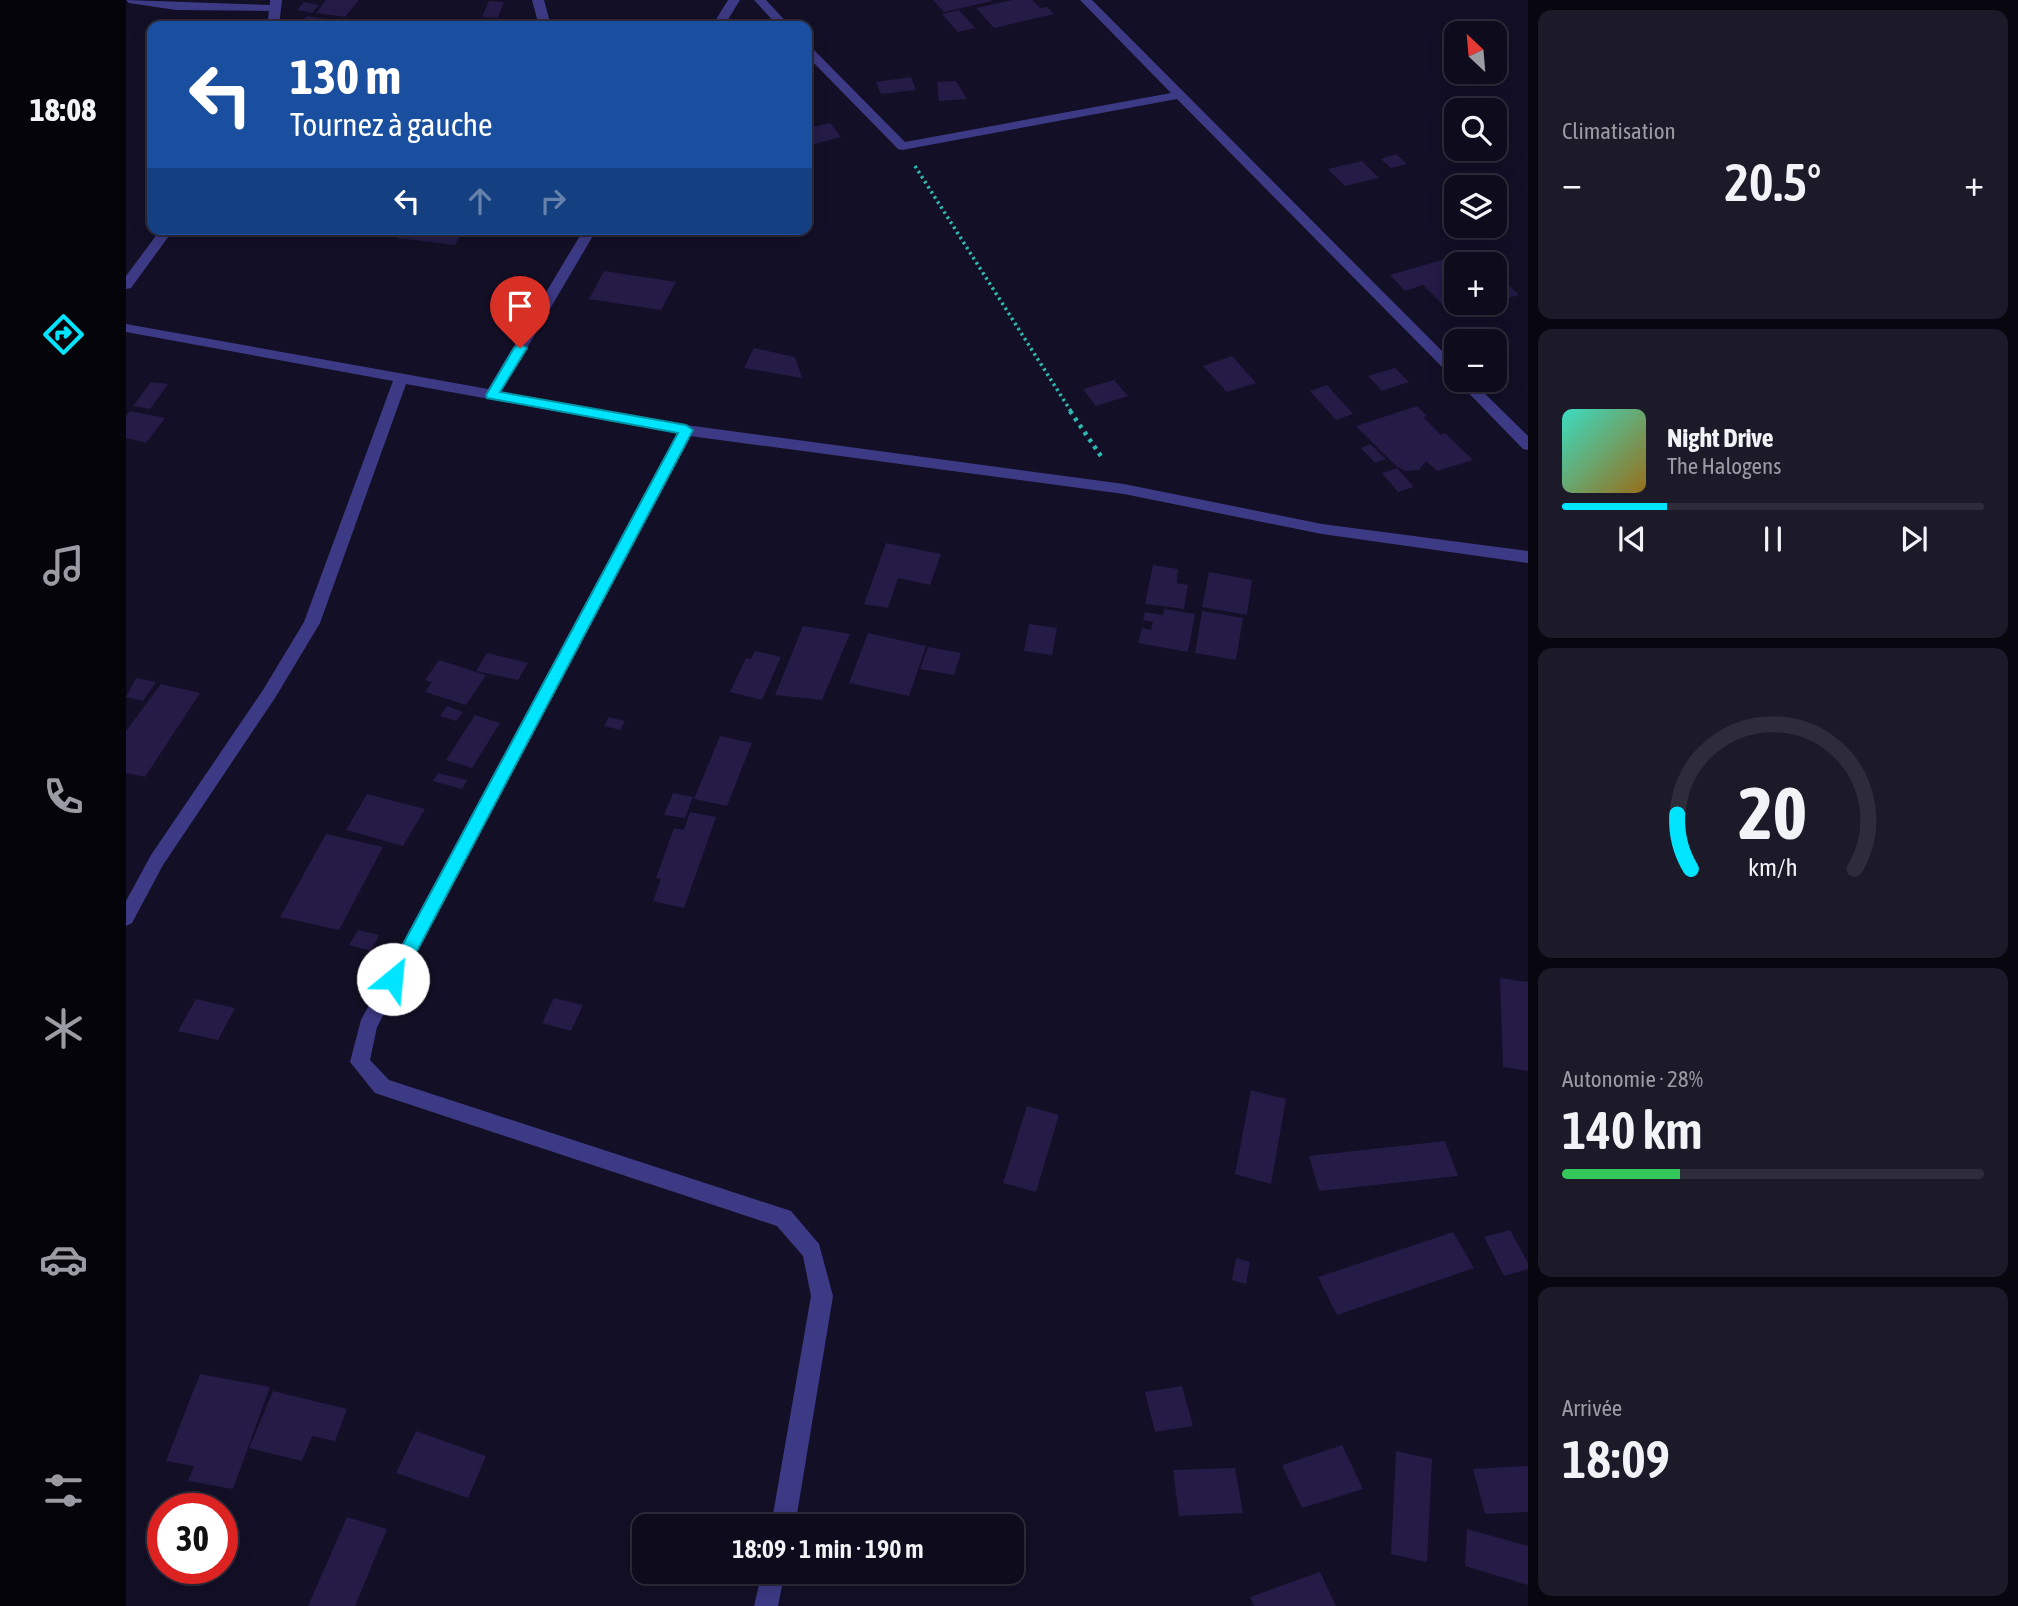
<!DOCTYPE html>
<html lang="fr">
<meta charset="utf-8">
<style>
:root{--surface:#0e0b1c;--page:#1c1929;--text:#f1f3f6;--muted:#9b9ba3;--line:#2e2b3b;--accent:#00e5ff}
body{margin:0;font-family:"Asap Condensed",sans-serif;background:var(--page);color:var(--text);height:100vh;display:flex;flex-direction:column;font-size:26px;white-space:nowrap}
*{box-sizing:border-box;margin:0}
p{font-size:23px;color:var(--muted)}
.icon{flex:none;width:38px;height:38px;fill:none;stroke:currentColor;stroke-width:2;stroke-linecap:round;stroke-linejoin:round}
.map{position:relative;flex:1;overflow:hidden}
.sheet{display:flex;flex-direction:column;gap:10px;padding:10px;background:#08060f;width:490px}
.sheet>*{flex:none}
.guide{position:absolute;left:21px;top:21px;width:665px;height:214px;border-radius:14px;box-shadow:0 4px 18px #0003,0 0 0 2px var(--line);background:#1a4fa0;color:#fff;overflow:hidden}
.needle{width:46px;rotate:334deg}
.tools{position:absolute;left:1318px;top:21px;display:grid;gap:14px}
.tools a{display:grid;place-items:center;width:63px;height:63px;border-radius:14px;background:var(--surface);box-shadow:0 4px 18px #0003,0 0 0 2px var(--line);font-size:35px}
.speed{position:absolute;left:21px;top:1493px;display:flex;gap:14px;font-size:35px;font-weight:700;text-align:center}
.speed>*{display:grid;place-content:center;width:91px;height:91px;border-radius:50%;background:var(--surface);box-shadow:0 4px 18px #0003,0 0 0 2px var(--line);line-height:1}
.speed .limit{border:10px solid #d22;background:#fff;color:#111}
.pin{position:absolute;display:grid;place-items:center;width:60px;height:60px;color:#fff;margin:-72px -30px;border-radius:50% 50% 50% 0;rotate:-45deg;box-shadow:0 0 7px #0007}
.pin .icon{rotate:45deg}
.me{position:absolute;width:77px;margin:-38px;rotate:28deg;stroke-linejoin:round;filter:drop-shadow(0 0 5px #0008)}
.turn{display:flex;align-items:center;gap:24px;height:147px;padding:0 28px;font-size:32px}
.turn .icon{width:91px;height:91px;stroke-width:2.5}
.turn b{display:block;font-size:49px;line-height:60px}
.lanes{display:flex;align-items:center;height:66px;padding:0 28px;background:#0003;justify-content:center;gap:35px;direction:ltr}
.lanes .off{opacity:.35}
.big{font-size:52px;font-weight:600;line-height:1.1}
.sheet .tile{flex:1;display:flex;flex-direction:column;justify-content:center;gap:10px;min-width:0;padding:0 24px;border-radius:14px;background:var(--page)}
.sheet .dial{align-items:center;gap:0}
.dial svg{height:182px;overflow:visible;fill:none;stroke:var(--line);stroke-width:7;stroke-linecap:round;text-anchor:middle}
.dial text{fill:var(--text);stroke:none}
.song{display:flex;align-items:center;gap:21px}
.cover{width:84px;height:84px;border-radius:10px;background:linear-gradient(135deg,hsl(170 70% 55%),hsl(40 70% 35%))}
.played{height:7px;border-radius:4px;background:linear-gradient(90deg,var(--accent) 25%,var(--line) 25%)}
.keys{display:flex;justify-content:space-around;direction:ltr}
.heat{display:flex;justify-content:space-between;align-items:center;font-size:38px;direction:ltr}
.charge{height:10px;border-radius:5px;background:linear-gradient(90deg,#34c759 28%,var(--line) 0)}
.trip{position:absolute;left:506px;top:1514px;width:392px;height:70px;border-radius:14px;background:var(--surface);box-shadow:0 4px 18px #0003,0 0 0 2px var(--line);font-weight:600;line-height:70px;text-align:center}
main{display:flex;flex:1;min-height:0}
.tab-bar{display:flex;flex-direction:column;width:126px;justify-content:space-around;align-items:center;background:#06040b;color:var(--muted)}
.tab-bar .icon{width:49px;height:49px}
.tab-bar .selected{color:var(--accent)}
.tab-bar b{font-size:32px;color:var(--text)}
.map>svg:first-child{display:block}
.building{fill:#241b47}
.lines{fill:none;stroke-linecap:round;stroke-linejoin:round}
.path-far1{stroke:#2fb8b0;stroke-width:3.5;stroke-dasharray:2.5 3.5;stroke-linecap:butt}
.path{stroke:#2fb8b0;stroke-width:4.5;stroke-dasharray:3.5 5;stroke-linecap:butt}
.street{fill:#3d3a85;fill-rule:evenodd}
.route{fill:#00e5ff;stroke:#0095a6;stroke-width:2}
</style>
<main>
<nav class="tab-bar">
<b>18:08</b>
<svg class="icon selected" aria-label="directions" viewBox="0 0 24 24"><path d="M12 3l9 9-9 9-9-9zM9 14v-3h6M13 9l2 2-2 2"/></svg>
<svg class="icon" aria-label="music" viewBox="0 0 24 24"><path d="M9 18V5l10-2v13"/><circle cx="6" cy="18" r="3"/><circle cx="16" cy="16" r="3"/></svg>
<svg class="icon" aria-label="phone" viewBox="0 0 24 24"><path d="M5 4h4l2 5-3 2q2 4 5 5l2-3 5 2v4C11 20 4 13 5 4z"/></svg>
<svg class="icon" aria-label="climate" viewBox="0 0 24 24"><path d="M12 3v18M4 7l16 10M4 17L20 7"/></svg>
<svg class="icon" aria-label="car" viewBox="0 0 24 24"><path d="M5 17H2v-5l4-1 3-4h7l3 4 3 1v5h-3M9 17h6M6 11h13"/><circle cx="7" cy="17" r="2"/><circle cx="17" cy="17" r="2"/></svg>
<svg class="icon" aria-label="filters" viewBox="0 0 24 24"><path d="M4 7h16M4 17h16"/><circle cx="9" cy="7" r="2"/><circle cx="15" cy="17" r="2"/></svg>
</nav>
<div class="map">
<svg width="1402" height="1606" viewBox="0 0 1402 1606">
<rect width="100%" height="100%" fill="#130f26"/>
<path class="building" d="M 200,0 L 233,0 L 219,17 L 190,13 Z
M 807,0 L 865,0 L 866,1 L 818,12 Z
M 886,0 L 906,0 L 914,8 L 921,7 L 928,14 L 868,28 L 850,8 Z
M 363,1 L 378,2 L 372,18 L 356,17 Z
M 178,2 L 193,5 L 186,13 L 171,10 Z
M 833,10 L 849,28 L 832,32 L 816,14 Z
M 181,16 L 224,23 L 221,26 L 174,24 Z
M 785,77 L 790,90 L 755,94 L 750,82 Z
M 830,81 L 841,99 L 813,101 L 811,82 Z
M 704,123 L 715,137 L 681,146 L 681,128 Z
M 1270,154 L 1281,164 L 1265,168 L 1255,159 Z
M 1236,161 L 1253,178 L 1219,186 L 1202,169 Z
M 257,229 L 378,229 L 373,237 L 337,232 L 329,245 L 271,238 L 274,235 L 255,232 Z
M 1347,251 L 1360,264 L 1330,264 L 1330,305 L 1320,308 L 1297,285 L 1279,291 L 1264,275 Z
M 478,271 L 550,282 L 535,310 L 463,299 Z
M 1368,272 L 1393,295 L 1368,302 Z
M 628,348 L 669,357 L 676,378 L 618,368 Z
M 1106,356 L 1130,383 L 1101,392 L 1077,366 Z
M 1269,368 L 1283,382 L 1256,391 L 1242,376 Z
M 988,380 L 1002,396 L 970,406 L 957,389 Z
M 25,382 L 42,384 L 24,409 L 7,406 Z
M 1201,385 L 1227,414 L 1210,420 L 1184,391 Z
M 1291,406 L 1301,416 L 1297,417 L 1315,435 L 1319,433 L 1347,460 L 1311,471 L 1300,461 L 1293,470 L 1279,471 L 1270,466 L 1230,426 Z
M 4,411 L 39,418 L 20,443 L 0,438 L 0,416 Z
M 1244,444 L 1260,459 L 1249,463 L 1235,448 Z
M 1271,468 L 1288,487 L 1272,492 L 1256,473 Z
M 760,543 L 815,554 L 804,585 L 772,578 L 762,608 L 738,604 Z
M 1027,565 L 1052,569 L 1051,583 L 1062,585 L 1058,609 L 1019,604 Z
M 1083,572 L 1126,580 L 1121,615 L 1076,607 Z
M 1038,609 L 1069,614 L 1062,652 L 1012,643 L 1016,628 L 1025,630 L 1027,622 L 1017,620 L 1019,612 L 1037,615 Z
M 1076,611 L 1117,618 L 1110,660 L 1069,653 Z
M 903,624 L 931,628 L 926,655 L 898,651 Z
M 677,626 L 724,634 L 696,700 L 649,695 Z
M 742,633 L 800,646 L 783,696 L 723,683 Z
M 802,647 L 835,653 L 828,675 L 794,669 Z
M 629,651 L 655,657 L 636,700 L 604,692 L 620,658 L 625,659 Z
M 361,653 L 402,663 L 392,680 L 350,671 Z
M 313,660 L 360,675 L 340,705 L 299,692 L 306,682 L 299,680 Z
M 10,678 L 30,682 L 17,701 L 0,697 Z
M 35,684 L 74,693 L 19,777 L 0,773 L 0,731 Z
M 321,706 L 337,712 L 330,721 L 314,716 Z
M 349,715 L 374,723 L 346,768 L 320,760 Z
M 483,717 L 499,721 L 494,730 L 478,726 Z
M 594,736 L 626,743 L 601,806 L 568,799 Z
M 312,773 L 341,780 L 336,789 L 307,781 Z
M 547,793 L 567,797 L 559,818 L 538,815 Z
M 241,794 L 299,809 L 277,846 L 220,830 Z
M 564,812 L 590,817 L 558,908 L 527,901 L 535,879 L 530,878 L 548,828 L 558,830 Z
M 200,834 L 257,847 L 213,930 L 154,917 Z
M 232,930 L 253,935 L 245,951 L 223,945 Z
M 1374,978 L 1402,982 L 1402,1071 L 1377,1067 Z
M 428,998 L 457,1005 L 445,1031 L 416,1023 Z
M 70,999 L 109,1008 L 92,1040 L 52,1031 Z
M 1125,1090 L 1160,1099 L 1145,1184 L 1109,1174 Z
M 901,1106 L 933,1115 L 910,1192 L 877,1183 Z
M 1319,1141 L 1332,1176 L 1193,1191 L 1183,1156 Z
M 1384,1230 L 1402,1263 L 1402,1269 L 1378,1276 L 1358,1237 Z
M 1327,1232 L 1348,1268 L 1211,1315 L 1192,1277 Z
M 1110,1258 L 1124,1262 L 1120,1284 L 1106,1280 Z
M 74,1374 L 144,1387 L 107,1489 L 62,1481 L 68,1466 L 40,1461 Z
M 1056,1386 L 1067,1426 L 1029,1432 L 1019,1392 Z
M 147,1391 L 221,1409 L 209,1441 L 186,1436 L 176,1461 L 123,1448 Z
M 290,1431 L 360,1456 L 342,1498 L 270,1473 Z
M 1216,1445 L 1237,1489 L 1176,1508 L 1156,1465 Z
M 1270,1451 L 1306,1459 L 1301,1562 L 1265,1554 Z
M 1402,1466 L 1402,1512 L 1359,1514 L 1347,1469 Z
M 1109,1468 L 1117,1513 L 1053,1516 L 1047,1470 Z
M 221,1517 L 261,1529 L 229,1606 L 182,1606 Z
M 1341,1529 L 1402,1546 L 1402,1585 L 1339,1566 Z
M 1194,1572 L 1210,1606 L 1128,1606 L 1124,1597 Z"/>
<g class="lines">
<path class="path-far1" d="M 789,166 L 946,413"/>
<path class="path" d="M 944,411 L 977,459"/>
<path class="street" d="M 0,0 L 144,5 L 144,0 L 156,0 L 153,26 L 141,26 L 143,11 L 50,10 L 3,3 Z
M 406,0 L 418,0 L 425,26 L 413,26 Z
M 602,0 L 614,0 L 598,26 L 586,26 Z
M 628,0 L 640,0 L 664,26 L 652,26 Z
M 954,0 L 966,0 L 1330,365 L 1330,378 L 1325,376 L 1051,99 L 776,150 L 772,149 L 681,56 L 681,45 L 685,47 L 779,142 L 1045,93 Z
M 35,229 L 48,229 L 5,288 L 0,289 L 0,276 Z
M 458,229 L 471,229 L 375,392 L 560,425 L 998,484 L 1196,524 L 1402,551 L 1402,563 L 1196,534 L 998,494 L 564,436 L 251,1027 L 244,1060 L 263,1080 L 665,1211 L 693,1244 L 707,1296 L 669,1526 L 645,1526 L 685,1296 L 677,1256 L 651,1226 L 249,1093 L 224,1062 L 235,1020 L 551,433 L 280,384 L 194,623 L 149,698 L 37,865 L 6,923 L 0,926 L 0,901 L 25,855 L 137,690 L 178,622 L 267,381 L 0,332 L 0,324 L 362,389 Z
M 1330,380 L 1345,380 L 1402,436 L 1402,450 L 1397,449 Z
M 636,1572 L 659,1572 L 652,1606 L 628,1606 Z"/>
</g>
<path class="route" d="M 394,344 L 401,348 L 374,392 L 560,425 L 567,430 L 273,985 L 267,987 L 261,985 L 258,979 L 261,974 L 552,433 L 361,398 L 360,395 L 388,348 Z"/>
</svg>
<div class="tools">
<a><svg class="needle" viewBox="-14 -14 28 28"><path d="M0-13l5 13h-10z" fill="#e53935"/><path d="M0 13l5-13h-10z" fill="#9b9ba3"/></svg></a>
<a><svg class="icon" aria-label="search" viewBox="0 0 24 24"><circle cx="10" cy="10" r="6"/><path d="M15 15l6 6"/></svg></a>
<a><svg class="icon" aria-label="layers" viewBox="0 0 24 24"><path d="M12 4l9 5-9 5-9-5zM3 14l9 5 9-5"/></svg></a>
<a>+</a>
<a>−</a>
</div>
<div class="speed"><div class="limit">30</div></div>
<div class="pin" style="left:394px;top:348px;background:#d93025"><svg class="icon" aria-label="arrive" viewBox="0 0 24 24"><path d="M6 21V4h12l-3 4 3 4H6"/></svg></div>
<svg class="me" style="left:267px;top:979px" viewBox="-20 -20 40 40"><circle r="19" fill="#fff"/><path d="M0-13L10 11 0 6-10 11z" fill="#00e5ff"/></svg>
<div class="trip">18:09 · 1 min · 190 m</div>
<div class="guide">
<div class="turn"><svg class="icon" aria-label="left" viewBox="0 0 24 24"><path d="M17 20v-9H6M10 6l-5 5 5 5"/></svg><div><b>130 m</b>Tournez à gauche</div></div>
<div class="lanes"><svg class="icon" aria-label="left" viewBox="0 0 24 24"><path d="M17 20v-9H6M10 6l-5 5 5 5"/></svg><svg class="icon off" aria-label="ahead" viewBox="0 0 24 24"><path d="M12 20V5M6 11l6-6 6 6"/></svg><svg class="icon off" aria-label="right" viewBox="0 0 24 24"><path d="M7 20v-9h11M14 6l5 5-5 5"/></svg></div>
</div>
</div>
<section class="sheet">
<div class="tile"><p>Climatisation</p>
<div class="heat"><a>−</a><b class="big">20.5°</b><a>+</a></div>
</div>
<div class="tile">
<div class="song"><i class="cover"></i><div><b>Night Drive</b><p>The Halogens</p></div></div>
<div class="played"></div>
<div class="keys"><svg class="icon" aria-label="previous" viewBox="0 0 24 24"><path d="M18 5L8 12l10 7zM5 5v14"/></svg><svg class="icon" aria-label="pause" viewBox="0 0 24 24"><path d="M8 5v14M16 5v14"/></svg><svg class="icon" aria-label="next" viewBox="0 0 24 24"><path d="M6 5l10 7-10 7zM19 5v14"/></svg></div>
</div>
<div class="tile dial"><svg viewBox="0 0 100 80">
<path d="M14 69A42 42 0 1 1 86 69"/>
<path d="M14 69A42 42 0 0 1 8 45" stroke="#00e5ff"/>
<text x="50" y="56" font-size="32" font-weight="700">20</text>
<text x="50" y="72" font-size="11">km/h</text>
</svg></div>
<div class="tile"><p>Autonomie · 28%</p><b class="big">140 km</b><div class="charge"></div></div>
<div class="tile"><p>Arrivée</p><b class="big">18:09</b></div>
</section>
</main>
